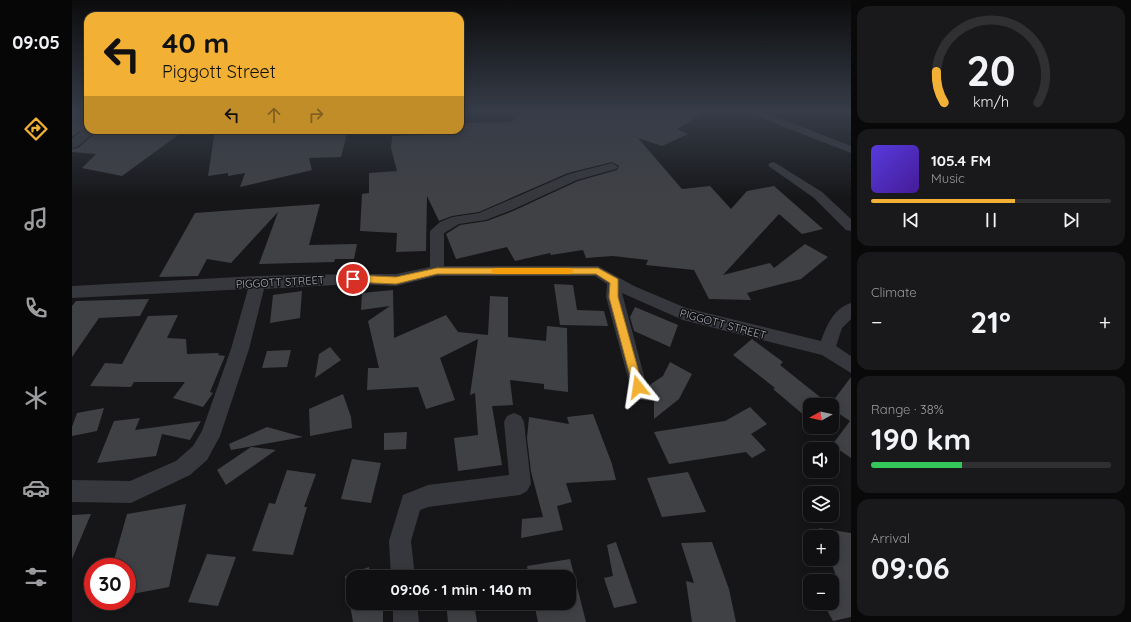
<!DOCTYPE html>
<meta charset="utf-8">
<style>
:root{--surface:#101012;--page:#19191b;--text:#f1f3f6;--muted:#9c9d9f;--line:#303032;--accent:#f2b134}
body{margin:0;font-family:Quicksand,sans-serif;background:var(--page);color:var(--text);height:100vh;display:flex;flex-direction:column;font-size:15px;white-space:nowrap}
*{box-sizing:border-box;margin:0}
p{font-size:13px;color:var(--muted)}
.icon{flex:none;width:22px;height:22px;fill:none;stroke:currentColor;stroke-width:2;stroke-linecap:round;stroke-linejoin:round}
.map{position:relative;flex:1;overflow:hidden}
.details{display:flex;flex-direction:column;gap:6px;padding:6px;background:#09090a;width:280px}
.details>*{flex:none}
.hud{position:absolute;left:12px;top:12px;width:380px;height:122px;border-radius:12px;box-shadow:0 2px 10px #0003,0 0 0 1px var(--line);background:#f2b134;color:#111;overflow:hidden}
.needle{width:26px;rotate:262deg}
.fabs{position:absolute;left:731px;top:398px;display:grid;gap:8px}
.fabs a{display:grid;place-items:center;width:36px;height:36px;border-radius:8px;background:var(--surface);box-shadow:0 2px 10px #0003,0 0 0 1px var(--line);font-size:20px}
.speed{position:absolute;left:12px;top:558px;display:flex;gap:8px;font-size:20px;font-weight:700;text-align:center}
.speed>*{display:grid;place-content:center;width:52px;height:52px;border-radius:50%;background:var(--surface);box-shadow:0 2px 10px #0003,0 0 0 1px var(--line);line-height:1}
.speed .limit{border:6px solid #d22;background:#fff;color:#111}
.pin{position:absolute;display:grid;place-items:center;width:34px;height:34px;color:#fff;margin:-17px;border:2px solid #fff;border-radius:50%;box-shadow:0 1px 4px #0007}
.me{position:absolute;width:44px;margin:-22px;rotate:345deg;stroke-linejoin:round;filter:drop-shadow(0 0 3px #0008)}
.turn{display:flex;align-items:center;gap:14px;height:84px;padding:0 12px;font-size:18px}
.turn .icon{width:52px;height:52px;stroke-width:2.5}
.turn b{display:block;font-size:28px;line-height:34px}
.lanes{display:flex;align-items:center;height:38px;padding:0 12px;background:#0003;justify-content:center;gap:20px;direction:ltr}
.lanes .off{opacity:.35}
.big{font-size:30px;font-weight:700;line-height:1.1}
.details .tile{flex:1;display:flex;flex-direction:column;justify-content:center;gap:6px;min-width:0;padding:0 14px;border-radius:12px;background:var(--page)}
.details .dial{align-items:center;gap:0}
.dial svg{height:104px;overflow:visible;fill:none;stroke:var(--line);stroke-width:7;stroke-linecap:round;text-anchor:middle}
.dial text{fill:var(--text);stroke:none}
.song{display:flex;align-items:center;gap:12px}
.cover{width:48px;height:48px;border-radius:6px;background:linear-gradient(135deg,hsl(250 70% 55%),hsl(260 70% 35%))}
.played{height:4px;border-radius:2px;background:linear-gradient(90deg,var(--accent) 60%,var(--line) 60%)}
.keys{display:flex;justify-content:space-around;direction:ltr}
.heat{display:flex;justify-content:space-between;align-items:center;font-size:22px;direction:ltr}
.charge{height:6px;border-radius:3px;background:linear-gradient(90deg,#34c759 38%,var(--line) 0)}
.trip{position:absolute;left:274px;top:570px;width:230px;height:40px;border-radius:12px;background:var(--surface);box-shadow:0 2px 10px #0003,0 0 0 1px var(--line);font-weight:700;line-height:40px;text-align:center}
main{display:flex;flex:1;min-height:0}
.dock{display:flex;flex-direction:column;width:72px;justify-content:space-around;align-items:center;background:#060607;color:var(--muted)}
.dock .icon{width:28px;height:28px}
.dock .current{color:var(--accent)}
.dock b{font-size:18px;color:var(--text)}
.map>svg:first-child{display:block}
.building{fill:#404145}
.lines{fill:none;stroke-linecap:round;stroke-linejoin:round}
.minor{fill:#37383d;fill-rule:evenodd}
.tertiary{fill:#37383d;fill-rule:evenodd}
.route{fill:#f2b134;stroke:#9d7322}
.slow{fill:#f59e0b}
.labels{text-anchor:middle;stroke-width:3;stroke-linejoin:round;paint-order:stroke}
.street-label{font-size:11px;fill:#a8adb8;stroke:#111113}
</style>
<main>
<nav class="dock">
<b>09:05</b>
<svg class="icon current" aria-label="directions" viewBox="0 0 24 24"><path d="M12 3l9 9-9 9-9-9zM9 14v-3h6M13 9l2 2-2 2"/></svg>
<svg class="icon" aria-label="music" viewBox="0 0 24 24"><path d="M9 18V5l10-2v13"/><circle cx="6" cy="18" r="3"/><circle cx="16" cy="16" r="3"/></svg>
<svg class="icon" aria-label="phone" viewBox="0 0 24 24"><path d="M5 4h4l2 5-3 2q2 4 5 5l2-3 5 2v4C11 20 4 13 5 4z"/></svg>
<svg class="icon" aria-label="climate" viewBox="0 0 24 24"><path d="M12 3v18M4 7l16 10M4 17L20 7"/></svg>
<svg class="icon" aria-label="car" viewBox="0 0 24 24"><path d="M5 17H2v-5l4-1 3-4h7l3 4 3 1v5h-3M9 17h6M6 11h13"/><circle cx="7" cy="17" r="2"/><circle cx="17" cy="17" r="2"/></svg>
<svg class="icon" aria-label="filters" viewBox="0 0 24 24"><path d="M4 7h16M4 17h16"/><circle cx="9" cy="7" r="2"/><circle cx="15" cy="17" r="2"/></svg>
</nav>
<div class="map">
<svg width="779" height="622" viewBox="0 0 779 622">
<rect width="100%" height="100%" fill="#161618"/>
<path class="building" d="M 0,112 L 16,112 L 16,126 L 0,136 Z
M 450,112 L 634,112 L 605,129 L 616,134 L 590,146 L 566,138 L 610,189 L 638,186 L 659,209 L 675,191 L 702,186 L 751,229 L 730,234 L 707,214 L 651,275 L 698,263 L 702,268 L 733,244 L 756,257 L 729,279 L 675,293 L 679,300 L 637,299 L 622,270 L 574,265 L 576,260 L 541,256 L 514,258 L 511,250 L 479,255 L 478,253 L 443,261 L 435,247 L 384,259 L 374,234 L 388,225 L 415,221 L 441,211 L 506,181 L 545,170 L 547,166 L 540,162 L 496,173 L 407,212 L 380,216 L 367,221 L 355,196 L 354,251 L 324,252 L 325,233 L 288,231 L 290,194 L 297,193 L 297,173 L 325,171 L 319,148 L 320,136 L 348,135 L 348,130 L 388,130 L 388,123 L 439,122 Z
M 27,130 L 113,130 L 50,176 L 10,168 L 24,154 L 0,152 L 0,149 L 6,148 Z
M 143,130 L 276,130 L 269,157 L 237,158 L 240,170 L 168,187 L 173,173 L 156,176 L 156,173 L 136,176 Z
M 248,204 L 237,245 L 285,244 L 282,259 L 263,259 L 262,262 L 187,264 L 206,212 L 159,263 L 135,259 L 126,276 L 87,277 L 123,213 Z
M 482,284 L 501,285 L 505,310 L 532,311 L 536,326 L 488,325 Z
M 321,290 L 322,338 L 374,315 L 386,332 L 416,335 L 418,296 L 436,297 L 436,337 L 474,341 L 475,326 L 495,328 L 496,392 L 472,389 L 472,384 L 438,380 L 441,405 L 420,406 L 430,465 L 386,471 L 382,438 L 406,435 L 403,393 L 398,395 L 406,339 L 368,358 L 383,400 L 354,409 L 346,387 L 295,390 L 296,368 L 307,368 L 296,321 L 318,306 L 289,310 L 290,293 Z
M 230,291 L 228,318 L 198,323 L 201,295 Z
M 77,299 L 68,316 L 27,318 L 0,357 L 0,306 L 4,301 Z
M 563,307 L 606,325 L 598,347 L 562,331 L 558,317 Z
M 106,315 L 95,338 L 114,339 L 115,354 L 147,353 L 146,355 L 153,356 L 138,392 L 141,393 L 131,407 L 101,398 L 113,382 L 62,382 L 59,387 L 18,386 L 33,363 L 50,364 L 76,316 Z
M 680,339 L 711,362 L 708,365 L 753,401 L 748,405 L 738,405 L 738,412 L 733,416 L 701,389 L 703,388 L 661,355 Z
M 258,347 L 269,360 L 243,378 L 247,354 Z
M 219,350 L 215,367 L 190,368 L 195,351 Z
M 598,362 L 620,374 L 607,399 L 582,419 L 582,401 L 559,399 L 564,396 L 573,394 L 576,386 L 591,376 Z
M 779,377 L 779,458 L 760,445 L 778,421 L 760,409 L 760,405 L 758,405 Z
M 271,394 L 279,417 L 280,428 L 238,436 L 237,409 Z
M 678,407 L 695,424 L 679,434 L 694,450 L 680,458 L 674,452 L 597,464 L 582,432 L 653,421 Z
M 32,408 L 25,431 L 0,436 L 0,427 L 5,413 Z
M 521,414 L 540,464 L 544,480 L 494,483 L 500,502 L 485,506 L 491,530 L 449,538 L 450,519 L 471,517 L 459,472 L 455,438 L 457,417 L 497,424 L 495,417 Z
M 68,418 L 63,430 L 129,421 L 118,440 L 90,434 L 84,456 L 25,463 L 42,421 Z
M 195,427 L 231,437 L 159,450 L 157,444 Z
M 335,432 L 334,449 L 312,450 L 312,433 Z
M 179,447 L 204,450 L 154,485 L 145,470 Z
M 280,459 L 309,463 L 299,503 L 269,499 Z
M 215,470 L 244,474 L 232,507 L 235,507 L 221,555 L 180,551 L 197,503 L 203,504 Z
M 616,472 L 634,512 L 590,517 L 575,478 Z
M 114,504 L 97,587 L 55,595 L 55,567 L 40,567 L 55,514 Z
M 19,514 L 0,559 L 0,515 Z
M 747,528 L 779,533 L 779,617 L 761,621 L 751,603 L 760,603 L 760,585 L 767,584 L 758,559 L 760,559 L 760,537 L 750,537 Z
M 544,542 L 565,603 L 542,608 L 532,578 L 541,576 L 535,545 Z
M 640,542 L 657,589 L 664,622 L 620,622 L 614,581 L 622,583 L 609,543 Z
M 135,554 L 164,557 L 146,606 L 116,602 Z
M 498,559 L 514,622 L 466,622 L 462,603 L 497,603 L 497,577 L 457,577 L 455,566 Z
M 297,567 L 299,577 L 281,577 L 281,603 L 311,603 L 311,622 L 281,622 L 273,576 Z
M 374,603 L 402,603 L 405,622 L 376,622 Z"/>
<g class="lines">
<path class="minor" d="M 678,112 L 692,112 L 779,146 L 779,153 L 679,114 Z
M 702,162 L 750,192 L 779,219 L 779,231 L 774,230 L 742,198 L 698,167 L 696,165 L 698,163 Z
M 540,163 L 546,167 L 544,169 L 505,180 L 440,210 L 414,220 L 387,224 L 372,233 L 372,266 L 526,266 L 562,286 L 614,308 L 749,341 C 755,325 762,308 779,303 L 779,319 L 770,328 L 764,346 L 779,356 L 779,373 L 750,355 L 611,320 L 550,293 L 575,387 L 572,393 L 566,395 L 560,393 L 534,297 L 535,284 L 523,276 L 365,276 L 324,286 L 281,284 L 192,289 L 177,349 L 148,436 L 135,460 L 118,475 L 59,503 L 0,502 L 0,480 L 58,481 L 104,461 L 121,446 L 130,431 L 159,349 L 176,289 L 0,298 L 0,286 L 186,276 L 281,274 L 324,274 L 358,267 L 358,231 L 368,222 L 380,217 L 407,213 L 497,174 Z
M 442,413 L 449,416 L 452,422 L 459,484 L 455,491 L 448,495 L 356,507 L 348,510 L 339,541 L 343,577 L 319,577 L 317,541 L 331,495 L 356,485 L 437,475 L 432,422 L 435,416 Z
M 321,603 L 345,603 L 347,622 L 321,622 Z"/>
<path class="tertiary" d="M 14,127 L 16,127 L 16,130 L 26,130 L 5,147 L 0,148 L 0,138 Z"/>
</g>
<linearGradient id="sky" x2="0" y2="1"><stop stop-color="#0c0c0d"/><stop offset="0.56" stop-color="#363c48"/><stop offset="1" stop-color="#363c48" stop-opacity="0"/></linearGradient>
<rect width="779" height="199" fill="url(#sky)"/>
<path class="route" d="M 365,268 L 526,268 L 546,279 L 546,297 L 571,387 L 570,390 L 566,392 L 562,390 L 561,387 L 537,297 L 538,283 L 524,274 L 365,274 L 324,284 L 281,282 L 277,279 L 281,275 L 324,277 Z"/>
<path class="slow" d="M 423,268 L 498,268 L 502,271 L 498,274 L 423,274 L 419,271 Z"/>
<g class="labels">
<g class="street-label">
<text transform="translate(208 282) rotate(-3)" y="4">PIGGOTT STREET</text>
<text transform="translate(651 324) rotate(15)" y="4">PIGGOTT STREET</text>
</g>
</g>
</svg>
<div class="fabs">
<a><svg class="needle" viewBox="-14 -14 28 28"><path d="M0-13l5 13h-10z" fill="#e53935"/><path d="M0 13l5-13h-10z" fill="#9c9d9f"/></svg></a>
<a><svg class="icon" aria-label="sound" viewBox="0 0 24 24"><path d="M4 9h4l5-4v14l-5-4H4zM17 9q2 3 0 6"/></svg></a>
<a><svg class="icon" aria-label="layers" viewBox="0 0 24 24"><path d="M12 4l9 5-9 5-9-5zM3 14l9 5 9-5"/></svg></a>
<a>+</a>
<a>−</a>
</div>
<div class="speed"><div class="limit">30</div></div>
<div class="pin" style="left:281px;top:279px;background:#d93025"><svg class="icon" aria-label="arrive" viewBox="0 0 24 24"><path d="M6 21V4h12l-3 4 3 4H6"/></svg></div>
<svg class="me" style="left:566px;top:387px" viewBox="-20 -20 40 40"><path d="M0-17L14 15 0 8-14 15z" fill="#f2b134" stroke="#fff" stroke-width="4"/></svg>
<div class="trip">09:06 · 1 min · 140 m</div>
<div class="hud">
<div class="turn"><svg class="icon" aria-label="left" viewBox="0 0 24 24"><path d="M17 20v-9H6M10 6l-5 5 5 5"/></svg><div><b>40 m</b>Piggott Street</div></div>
<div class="lanes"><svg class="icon" aria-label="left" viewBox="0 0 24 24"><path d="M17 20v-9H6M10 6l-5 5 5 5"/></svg><svg class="icon off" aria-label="ahead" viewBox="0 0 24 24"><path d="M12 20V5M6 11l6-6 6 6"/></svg><svg class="icon off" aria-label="right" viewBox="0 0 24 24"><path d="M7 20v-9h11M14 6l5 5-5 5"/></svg></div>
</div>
</div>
<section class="details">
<div class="tile dial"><svg viewBox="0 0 100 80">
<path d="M14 69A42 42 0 1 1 86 69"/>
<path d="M14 69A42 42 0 0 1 8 45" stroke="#f2b134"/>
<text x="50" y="56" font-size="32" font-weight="700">20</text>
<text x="50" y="72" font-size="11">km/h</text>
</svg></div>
<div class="tile">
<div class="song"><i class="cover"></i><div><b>105.4 FM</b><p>Music</p></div></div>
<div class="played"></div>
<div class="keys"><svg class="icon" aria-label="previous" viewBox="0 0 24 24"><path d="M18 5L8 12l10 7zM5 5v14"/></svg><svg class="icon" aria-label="pause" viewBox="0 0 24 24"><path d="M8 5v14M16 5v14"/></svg><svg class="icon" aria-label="next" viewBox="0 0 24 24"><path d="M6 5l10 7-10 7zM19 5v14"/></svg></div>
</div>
<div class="tile"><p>Climate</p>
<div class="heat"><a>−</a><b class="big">21°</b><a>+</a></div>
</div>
<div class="tile"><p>Range · 38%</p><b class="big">190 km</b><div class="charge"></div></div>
<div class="tile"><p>Arrival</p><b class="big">09:06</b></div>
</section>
</main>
